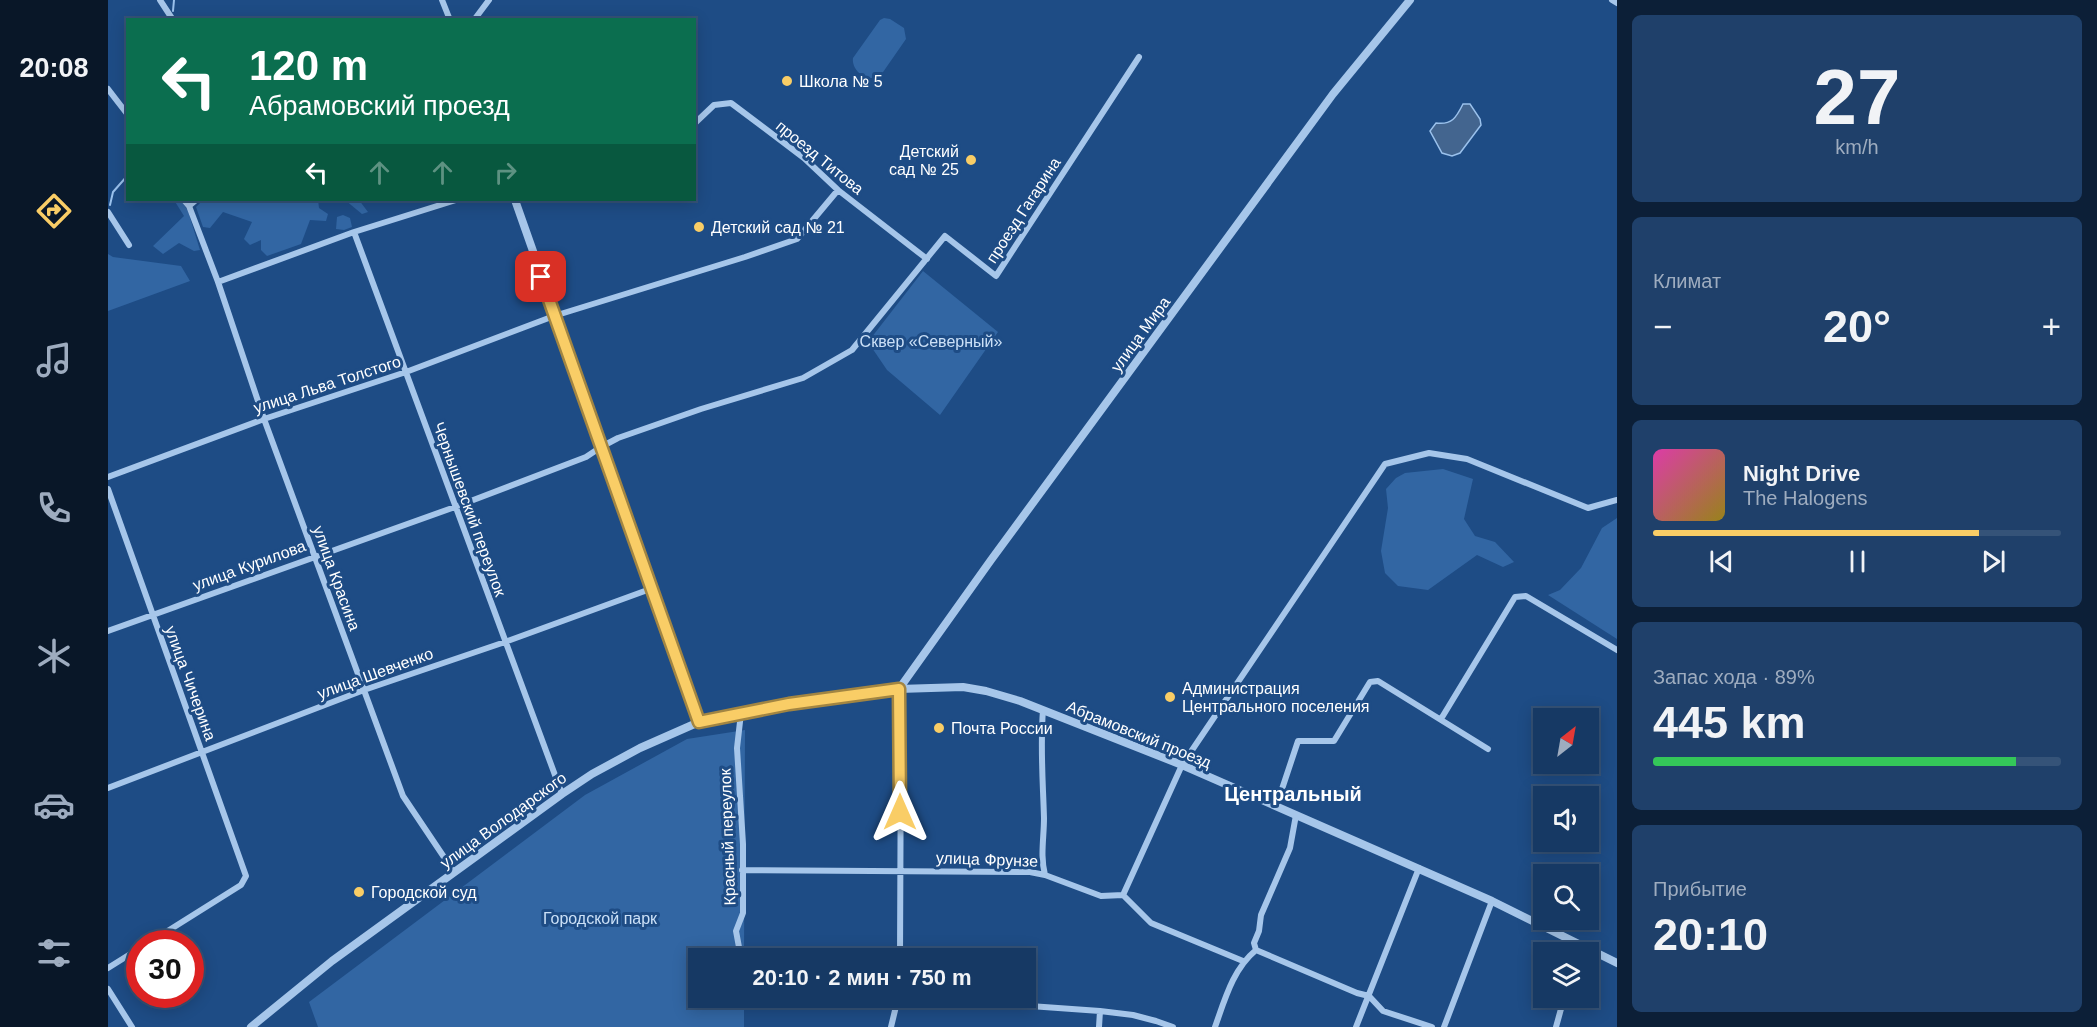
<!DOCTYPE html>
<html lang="ru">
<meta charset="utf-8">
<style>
:root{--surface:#163964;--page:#1f406a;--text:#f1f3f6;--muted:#9eacbf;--line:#355378;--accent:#f9cd66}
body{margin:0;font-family:Arial,sans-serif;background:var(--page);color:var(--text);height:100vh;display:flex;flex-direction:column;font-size:22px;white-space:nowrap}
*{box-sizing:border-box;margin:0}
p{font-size:20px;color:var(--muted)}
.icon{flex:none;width:33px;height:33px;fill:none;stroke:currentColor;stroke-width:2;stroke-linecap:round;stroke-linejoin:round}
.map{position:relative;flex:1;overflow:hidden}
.panel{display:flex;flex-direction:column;gap:15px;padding:15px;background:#0c1f37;width:480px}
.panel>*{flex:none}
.guide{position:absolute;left:18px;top:18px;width:570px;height:183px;border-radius:0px;box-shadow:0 3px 15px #0003,0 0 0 2px var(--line);background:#0b6e4f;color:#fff;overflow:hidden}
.needle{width:39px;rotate:31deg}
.buttons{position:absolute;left:1425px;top:708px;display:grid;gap:12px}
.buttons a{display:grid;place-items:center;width:66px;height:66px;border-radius:0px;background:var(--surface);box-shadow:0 3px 15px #0003,0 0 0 2px var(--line);font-size:30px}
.speed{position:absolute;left:18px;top:930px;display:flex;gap:12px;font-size:30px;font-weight:700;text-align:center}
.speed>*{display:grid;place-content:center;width:78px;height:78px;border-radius:50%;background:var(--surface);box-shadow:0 3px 15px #0003,0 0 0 2px var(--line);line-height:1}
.speed .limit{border:9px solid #d22;background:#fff;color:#111}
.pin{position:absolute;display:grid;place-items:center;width:51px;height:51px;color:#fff;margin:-26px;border-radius:12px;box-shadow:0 3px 9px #0006}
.me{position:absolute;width:66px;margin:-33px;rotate:0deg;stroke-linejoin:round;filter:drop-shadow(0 0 4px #0008)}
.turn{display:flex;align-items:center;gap:21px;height:126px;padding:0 24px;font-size:27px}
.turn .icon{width:78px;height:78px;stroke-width:2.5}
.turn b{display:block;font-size:42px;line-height:51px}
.lanes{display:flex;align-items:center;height:57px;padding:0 24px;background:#0003;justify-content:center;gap:30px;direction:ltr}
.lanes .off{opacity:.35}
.big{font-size:45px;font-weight:600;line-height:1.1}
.panel .card{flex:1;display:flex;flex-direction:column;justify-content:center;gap:9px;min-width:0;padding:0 21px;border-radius:9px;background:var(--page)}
.panel .dial{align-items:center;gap:0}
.dial b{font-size:78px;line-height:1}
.song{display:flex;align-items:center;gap:18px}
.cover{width:72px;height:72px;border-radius:9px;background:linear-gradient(135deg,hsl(320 70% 55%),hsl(50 70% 35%))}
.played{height:6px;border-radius:3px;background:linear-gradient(90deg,var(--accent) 80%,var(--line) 80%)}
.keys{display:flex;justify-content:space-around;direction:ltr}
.heat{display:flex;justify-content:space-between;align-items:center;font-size:33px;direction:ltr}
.charge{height:9px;border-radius:4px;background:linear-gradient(90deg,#34c759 89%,var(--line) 0)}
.trip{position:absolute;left:580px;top:948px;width:348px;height:60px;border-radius:0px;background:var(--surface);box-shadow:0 3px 15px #0003,0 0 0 2px var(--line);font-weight:600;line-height:60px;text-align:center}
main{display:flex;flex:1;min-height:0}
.dock{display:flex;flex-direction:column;width:108px;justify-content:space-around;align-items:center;background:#091728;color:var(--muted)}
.dock .icon{width:42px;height:42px}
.dock .on{color:var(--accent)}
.dock b{font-size:27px;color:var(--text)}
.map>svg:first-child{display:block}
.green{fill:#3266a3}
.water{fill:#43658f;stroke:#9ac1ec;stroke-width:1.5}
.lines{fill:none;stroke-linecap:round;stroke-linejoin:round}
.stream{stroke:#9ac1ec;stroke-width:2}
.minor{stroke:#a6c6ea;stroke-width:6}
.tertiary{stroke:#a6c6ea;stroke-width:8}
.route-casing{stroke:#a28542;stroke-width:15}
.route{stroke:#f9cd66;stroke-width:10}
.poi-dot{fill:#f9cd66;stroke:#1e4c85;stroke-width:2}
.labels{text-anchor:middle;stroke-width:6;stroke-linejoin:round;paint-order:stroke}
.poi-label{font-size:16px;fill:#fff;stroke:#1e4c85;text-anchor:start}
.street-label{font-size:16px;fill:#fff;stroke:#1e4c85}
.park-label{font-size:16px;fill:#cbe0f7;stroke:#1e4c85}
.quarter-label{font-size:20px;font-weight:bold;fill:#fff;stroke:#1e4c85}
</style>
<main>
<nav class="dock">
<b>20:08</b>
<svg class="icon on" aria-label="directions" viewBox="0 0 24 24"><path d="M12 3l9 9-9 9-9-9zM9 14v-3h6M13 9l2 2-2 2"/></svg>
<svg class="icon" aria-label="music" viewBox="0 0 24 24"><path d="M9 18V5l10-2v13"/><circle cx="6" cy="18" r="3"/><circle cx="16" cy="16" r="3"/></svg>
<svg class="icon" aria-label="phone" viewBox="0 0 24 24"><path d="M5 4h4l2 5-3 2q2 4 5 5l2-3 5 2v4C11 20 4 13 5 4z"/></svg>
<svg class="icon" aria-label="climate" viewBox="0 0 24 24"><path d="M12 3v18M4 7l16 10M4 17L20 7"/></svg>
<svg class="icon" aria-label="car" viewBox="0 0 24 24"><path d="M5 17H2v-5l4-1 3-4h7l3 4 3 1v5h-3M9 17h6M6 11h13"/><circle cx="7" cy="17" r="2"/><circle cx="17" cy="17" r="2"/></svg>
<svg class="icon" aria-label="filters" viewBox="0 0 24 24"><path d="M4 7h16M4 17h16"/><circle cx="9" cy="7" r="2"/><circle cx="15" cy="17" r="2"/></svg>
</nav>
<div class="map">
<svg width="1509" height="1027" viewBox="0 0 1509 1027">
<rect width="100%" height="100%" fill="#1e4c85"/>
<path class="green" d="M 776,18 L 782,19 L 796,28 L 798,39 L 773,75 C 762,84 743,72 745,58 L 772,20 Z
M 66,200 L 73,200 L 80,211 L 92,250 L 86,251 L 71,243 L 55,254 L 45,246 L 76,216 Z
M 95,200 L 210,200 L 211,208 L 220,214 L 218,221 L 202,220 L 193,244 L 159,256 L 153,250 L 153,240 L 142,245 L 136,239 L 144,222 L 115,212 L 102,228 L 95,227 L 88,207 Z
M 237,200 L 251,200 L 260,212 L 254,214 Z
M 235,215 L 242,218 L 244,227 L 236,230 L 228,229 L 229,217 Z
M 0,254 L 5,257 L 73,266 L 82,281 L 0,311 Z
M 815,271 L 890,332 L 832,415 L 779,370 L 760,342 Z
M 1335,469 L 1365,479 L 1356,519 L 1367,536 L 1387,542 L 1406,562 L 1395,567 L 1369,555 L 1320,590 L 1290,586 L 1277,573 L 1273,551 L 1280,508 L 1278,489 L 1288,478 L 1297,473 Z
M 1509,518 L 1509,639 L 1440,595 L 1452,590 L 1473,568 L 1494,528 Z
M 637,730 L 636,958 L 591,958 L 591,998 L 636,998 L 636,1027 L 210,1027 L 201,1002 L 477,795 L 579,739 Z"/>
<path class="water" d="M 1355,104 L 1362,104 L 1372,119 L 1373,125 L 1352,153 L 1344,156 L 1334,153 L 1322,131 L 1328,123 C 1344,125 1348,118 1355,104 Z"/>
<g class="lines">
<path class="stream" d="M 65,11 L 66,0
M 2,205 L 5,192 L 20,175"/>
<path class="minor" d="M 52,0 L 65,20
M 334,0 L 342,20
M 1504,0 L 1509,3
M 366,20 L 381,0
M 0,89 L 20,115
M 586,124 L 606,105 L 623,103 L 696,158 L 730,190 L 819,259
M 76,200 L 81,206 L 110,282 L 156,419 L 295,796 L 346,872
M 81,206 L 88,200
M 0,212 L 21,245
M 246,232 L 454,794
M 110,282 L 246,232 L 348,200
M 0,477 L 156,419 L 298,372 L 446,316 L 637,257 L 689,239 L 730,190
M 0,489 L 138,876 L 133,885 L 39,944
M 0,631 L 347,507 L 478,457 L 493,447 L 510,438 L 593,409 L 695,378 L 744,350 L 837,236 L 888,276 L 1031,57
M 791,689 L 793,724 L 792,958
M 935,710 C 932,747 935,782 936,818 C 936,838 932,856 937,875
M 1333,719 L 1407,597 L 1418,596 L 1509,650
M 0,788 L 256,690 L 397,642 L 545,588
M 1168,807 L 1190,741 L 1226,741 L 1262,682 L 1270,681 L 1380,749
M 634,870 L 922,872 L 937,875 L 993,896 L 1015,895 L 1043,923 L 1135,961
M 1015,895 L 1074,765 L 1277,464 L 1321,453 L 1359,459 L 1480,508 L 1509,500
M 1148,950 L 1249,993 L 1261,996 L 1275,1011 L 1324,1027
M 1148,950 L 1146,943 L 1151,931 L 1153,915 L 1182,848 L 1188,815
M 633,958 L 628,931 L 635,913 L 635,844 L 629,748 L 633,713
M 0,968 L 32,948
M 0,989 L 24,1027
M 639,998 L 654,1004 L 771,998
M 808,998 L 992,1011 L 1025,1015 L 1048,1021 L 1065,1027
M 783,1027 L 790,998
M 991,1027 L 992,1011
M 1107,1027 C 1117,999 1125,969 1148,950
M 1248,1027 L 1311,868
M 1336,1027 L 1384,901
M 1448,1027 L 1456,998"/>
<path class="tertiary" d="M 407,200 L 591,722
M 791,689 L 883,560 L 1225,94 L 1302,0
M 143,1027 L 224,961 L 454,794 L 484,774 L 532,748 L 591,722 L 633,713 L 720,698 L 791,689 L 855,687 L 878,691 L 912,701 L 1074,765 L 1384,901 L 1509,963"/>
</g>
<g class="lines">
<defs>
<path id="route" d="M 433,277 L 591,722 L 681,704 L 791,689 L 792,812"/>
</defs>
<use href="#route" class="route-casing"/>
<use href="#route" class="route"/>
</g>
<g class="poi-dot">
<circle cx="679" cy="81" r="6"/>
<circle cx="863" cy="160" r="6"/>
<circle cx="591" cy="227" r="6"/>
<circle cx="1062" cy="697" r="6"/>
<circle cx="831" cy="728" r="6"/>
<circle cx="251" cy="892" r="6"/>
</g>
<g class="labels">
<g class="poi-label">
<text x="691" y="87">Школа № 5</text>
<text x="851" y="157" text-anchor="end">Детский<tspan x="851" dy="18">сад № 25</tspan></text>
<text x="603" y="233">Детский сад № 21</text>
<text x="1074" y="694">Администрация<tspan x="1074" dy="18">Центрального поселения</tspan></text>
<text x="843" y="734">Почта России</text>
<text x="263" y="898">Городской суд</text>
</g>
<g class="street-label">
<text transform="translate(712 157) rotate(39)" y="6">проезд Титова</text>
<text transform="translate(915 210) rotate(-57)" y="6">проезд Гагарина</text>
<text transform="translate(1032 334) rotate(-54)" y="6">улица Мира</text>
<text transform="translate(219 384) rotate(-18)" y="6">улица Льва Толстого</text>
<text transform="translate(362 509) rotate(70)" y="6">Чернышевский переулок</text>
<text transform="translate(141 565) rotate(-20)" y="6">улица Курилова</text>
<text transform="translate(229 578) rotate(70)" y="6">улица Красина</text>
<text transform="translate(267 673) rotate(-20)" y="6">улица Шевченко</text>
<text transform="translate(83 683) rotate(70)" y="6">улица Чичерина</text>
<text transform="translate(1031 734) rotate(22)" y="6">Абрамовский проезд</text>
<text transform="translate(395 820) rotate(-36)" y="6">улица Володарского</text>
<text transform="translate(619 837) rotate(-92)" y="6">Красный переулок</text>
<text transform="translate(879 859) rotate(2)" y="6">улица Фрунзе</text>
</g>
<g class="park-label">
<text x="823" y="347">Сквер «Северный»</text>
<text x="492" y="924">Городской парк</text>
</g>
<g class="quarter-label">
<text x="1185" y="801">Центральный</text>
</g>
</g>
</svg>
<div class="buttons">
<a><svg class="needle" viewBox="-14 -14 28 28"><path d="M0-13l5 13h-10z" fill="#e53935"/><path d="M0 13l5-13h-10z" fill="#9eacbf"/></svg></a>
<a><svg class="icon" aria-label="sound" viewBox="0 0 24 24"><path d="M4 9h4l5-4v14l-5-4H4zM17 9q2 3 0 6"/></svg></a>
<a><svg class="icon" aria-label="search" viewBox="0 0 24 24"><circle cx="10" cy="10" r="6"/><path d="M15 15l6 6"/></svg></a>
<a><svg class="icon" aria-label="layers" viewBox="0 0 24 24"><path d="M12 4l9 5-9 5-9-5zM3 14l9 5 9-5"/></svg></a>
</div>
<div class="speed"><div class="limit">30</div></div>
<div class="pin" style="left:433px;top:277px;background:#d93025"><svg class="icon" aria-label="arrive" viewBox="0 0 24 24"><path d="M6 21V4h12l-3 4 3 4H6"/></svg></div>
<svg class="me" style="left:792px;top:812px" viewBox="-20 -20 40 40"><path d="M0-17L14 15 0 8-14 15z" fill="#f9cd66" stroke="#fff" stroke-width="4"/></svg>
<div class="trip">20:10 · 2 мин · 750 m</div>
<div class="guide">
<div class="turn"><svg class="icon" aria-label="left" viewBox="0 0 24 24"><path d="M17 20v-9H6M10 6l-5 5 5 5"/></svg><div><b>120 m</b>Абрамовский проезд</div></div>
<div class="lanes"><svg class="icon" aria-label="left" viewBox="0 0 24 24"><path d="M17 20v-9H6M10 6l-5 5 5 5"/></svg><svg class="icon off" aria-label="ahead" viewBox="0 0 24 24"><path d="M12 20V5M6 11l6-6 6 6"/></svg><svg class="icon off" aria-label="ahead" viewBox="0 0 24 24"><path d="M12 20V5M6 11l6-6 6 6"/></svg><svg class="icon off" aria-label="right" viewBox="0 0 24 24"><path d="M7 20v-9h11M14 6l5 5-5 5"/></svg></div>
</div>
</div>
<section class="panel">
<div class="card dial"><b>27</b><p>km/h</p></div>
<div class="card"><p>Климат</p>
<div class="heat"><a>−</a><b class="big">20°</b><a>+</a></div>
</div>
<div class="card">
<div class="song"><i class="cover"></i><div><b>Night Drive</b><p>The Halogens</p></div></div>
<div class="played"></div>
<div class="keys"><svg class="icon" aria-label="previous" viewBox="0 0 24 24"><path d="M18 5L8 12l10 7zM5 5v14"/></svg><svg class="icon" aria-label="pause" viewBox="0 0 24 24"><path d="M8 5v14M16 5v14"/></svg><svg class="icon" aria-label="next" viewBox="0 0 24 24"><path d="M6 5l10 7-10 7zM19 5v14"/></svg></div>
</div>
<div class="card"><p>Запас хода · 89%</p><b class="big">445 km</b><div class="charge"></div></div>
<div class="card"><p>Прибытие</p><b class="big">20:10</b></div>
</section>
</main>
